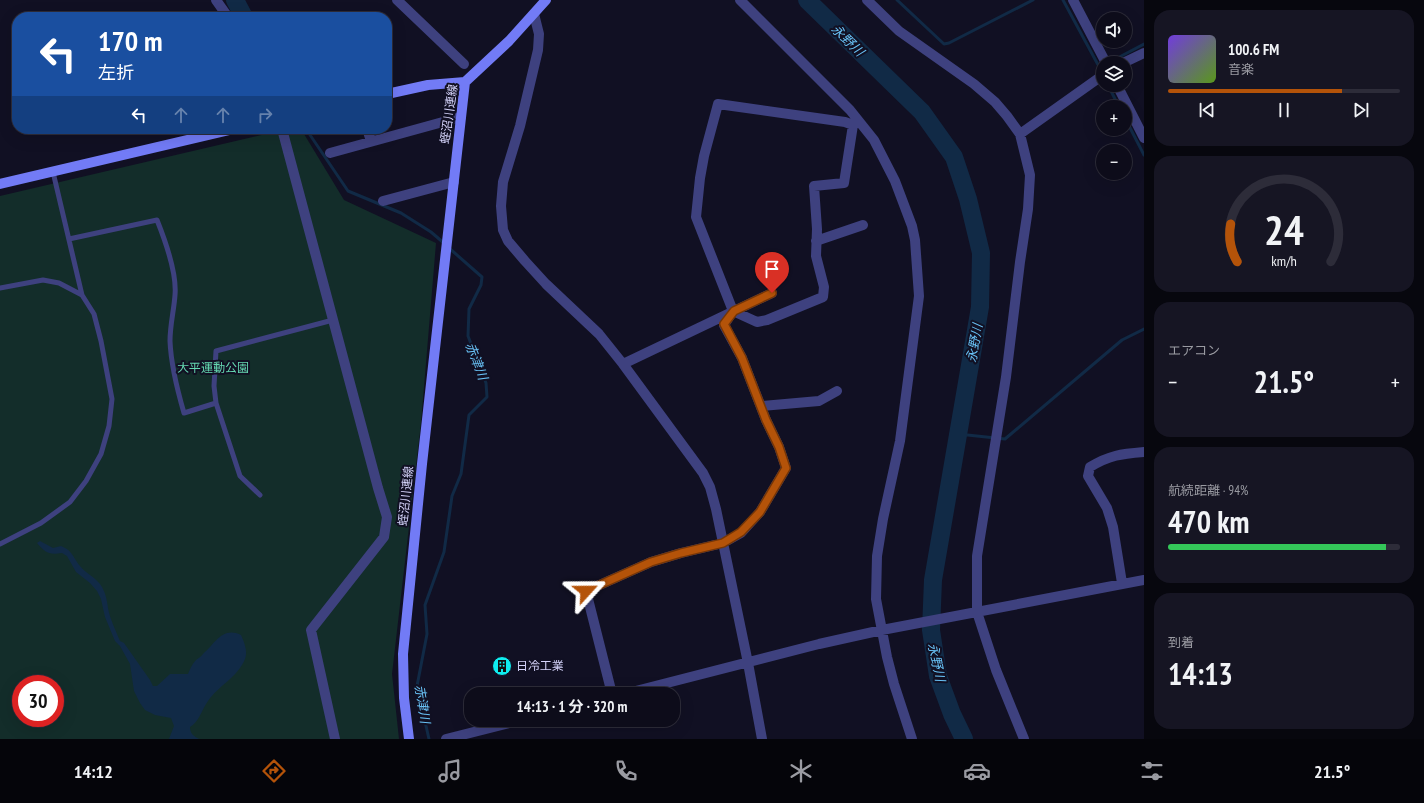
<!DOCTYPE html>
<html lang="ja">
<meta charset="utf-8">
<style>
:root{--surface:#0d0c1a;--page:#161523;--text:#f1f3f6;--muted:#9a9ba2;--line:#2d2c39;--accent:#b45309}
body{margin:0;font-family:"PT Sans Narrow","Noto Sans JP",sans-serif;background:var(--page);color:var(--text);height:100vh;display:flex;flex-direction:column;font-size:15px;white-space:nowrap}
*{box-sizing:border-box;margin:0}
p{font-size:13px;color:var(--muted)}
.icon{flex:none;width:22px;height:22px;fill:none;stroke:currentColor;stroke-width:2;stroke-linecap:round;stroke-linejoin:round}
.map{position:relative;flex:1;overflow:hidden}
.side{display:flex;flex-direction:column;gap:10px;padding:10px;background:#07070e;width:280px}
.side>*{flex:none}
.top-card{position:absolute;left:12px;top:12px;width:380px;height:122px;border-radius:16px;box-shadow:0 4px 16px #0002,0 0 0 1px var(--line);background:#1a4fa0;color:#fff;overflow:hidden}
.buttons{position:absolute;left:1096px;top:12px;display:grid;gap:8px}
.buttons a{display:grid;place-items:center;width:36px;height:36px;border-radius:50%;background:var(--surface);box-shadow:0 4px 16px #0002,0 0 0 1px var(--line);font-size:20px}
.speed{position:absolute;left:12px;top:675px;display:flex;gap:8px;font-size:20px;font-weight:700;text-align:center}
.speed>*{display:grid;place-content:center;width:52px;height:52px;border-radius:50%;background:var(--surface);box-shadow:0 4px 16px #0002,0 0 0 1px var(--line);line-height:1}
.speed .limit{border:6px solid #d22;background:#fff;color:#111}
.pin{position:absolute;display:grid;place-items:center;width:34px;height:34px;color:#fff;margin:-41px -17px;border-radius:50% 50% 50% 0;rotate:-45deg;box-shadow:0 0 4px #0007}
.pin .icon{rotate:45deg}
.me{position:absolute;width:44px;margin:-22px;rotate:66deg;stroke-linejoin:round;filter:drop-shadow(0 0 3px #0008)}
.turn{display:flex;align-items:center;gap:14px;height:84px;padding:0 20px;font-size:18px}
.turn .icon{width:52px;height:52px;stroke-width:2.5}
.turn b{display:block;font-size:28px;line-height:34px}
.lanes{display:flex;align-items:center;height:38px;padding:0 20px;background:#0003;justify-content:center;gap:20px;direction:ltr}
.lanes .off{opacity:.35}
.big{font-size:30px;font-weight:700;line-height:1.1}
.side .widget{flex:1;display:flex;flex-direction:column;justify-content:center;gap:6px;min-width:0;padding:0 14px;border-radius:16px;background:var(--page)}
.side .dial{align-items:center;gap:0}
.dial svg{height:104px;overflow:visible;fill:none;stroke:var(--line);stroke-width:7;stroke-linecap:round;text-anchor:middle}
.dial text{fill:var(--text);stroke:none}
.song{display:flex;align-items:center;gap:12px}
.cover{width:48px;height:48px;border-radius:6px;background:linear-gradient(135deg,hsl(260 70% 55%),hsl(90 70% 35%))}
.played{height:4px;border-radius:2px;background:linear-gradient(90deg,var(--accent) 75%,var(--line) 75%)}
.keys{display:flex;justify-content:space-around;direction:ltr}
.heat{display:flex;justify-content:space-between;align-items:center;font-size:22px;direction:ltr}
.charge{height:6px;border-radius:3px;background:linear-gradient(90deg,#34c759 94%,var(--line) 0)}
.trip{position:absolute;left:464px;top:687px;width:216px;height:40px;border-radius:16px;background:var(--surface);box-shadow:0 4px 16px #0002,0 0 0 1px var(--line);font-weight:700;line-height:40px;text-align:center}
.tabs{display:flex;height:64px;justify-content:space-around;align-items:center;background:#05050a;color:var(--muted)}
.tabs .icon{width:28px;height:28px}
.tabs .current{color:var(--accent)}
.tabs b{font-size:18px;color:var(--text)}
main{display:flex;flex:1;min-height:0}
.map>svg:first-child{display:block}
.green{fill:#132d2a;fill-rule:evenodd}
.water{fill:#112a46}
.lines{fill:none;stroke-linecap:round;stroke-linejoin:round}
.stream{stroke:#112a46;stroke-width:3}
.river{stroke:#112a46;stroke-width:18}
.lane{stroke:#3e417f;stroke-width:5}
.street{stroke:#3e417f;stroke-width:10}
.secondary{stroke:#727bf6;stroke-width:10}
.route-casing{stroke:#753606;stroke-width:10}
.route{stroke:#b45309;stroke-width:7}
.labels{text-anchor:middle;stroke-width:4;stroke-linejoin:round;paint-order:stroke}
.street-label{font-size:12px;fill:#d6d5fc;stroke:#111023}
.park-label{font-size:12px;fill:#65d8b1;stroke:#111023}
.poi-label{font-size:12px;fill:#d6d5fc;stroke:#111023;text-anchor:start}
.water-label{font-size:13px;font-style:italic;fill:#69c2f6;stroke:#111023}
</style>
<main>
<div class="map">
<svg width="1144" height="739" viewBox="0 0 1144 739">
<rect width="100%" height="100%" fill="#111023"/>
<path class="green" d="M 287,129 L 301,129 L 344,200 L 436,243 L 421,423 L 392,674 L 399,739 L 0,739 L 0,196 ZM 21,684 L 55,684 L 55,718 L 21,718 Z"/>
<path class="water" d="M 40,541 L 53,548 L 61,546 C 73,551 72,556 80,566 C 86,574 96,577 102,587 C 106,594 107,601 108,608 C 110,619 116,631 120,641 L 124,643 L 150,680 L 153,686 L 157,686 L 170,674 L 188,674 C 190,669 192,664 196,660 C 198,658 201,657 203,654 C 215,644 222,626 241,635 C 244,642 248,651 245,659 C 238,677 218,686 208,701 C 202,709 199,722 190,727 C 190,733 193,736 199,739 L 169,739 L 174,726 L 171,718 L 155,715 L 145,710 L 140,703 L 134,691 L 130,664 L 120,646 L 115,641 L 105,617 L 101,599 L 97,591 L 90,583 L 76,572 L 67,556 L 62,553 C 48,555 46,553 37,543 Z"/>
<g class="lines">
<path class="stream" d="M 897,0 L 944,44 L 949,43 L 1033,0
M 1063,0 L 1103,74
M 1108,63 L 1144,44
M 1108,85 L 1119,107
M 1125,118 L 1144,155
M 306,129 L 348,191 L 401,213 L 431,232 L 445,244
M 958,434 L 1005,439 L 1122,340 L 1144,329
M 429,739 L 417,686 L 427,634 L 425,605 L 444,552 L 452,496 L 461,474 L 469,415 L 487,397 L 486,383 L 468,336 L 469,309 L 481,285 L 482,277 L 449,248"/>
<path class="river" d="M 235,0 L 244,17
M 807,0 L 922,112 L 954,157 L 968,199 L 981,253 L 980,307 L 933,580 L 931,630 L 938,676 L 952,714 L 964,739"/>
<path class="lane" d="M 69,239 L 157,220 C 165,240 177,273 175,295 C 174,310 170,325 170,341 C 171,366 177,389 184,413 L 216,403
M 0,288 L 43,280 L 59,283 L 82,295
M 260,495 L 240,476 L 216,403 L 214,386 L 216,351 L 333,320
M 0,544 L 41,523 L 70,502 L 86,481 L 101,454 L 109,426 L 112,399 L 101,341 L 94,314 L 82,295 L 53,172"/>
<path class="street" d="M 216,0 L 228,17
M 397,0 L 464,64
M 740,0 L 850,110 L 874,140 L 895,181 L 912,226 L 915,240 L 919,296 L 900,441 L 883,519 L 877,556 L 876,599 L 887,657 L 894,684 L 912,739
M 867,0 L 899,31 L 974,84 L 995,102 L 1007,116 L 1020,134 L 1030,175 L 1028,209 L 1020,262 L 1006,377 L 977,556 L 977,612 L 996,670 L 1024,739
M 1073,0 L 1106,63
M 534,14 L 539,34 L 538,50 L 520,126 L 503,182 L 501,206 L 503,230 L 508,241 L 525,261 L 546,284 L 599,334 L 623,364 L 703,473 L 710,487 L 716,509 L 748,663 L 762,739
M 1123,63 L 1144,53
M 1117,85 L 1144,138
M 718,104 L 845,122 L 853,125 L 844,183 L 814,186 L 817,229 L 816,256 L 824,287 L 823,297 L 767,320 L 757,322 L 733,311 L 696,217 L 700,178 L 704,156 Z
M 282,129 L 378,488 L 387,517 L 384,537 L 311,630 L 335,739
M 367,129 L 371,141
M 1020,134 L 1103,75
M 330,153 L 461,117
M 383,201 L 454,182
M 816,241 L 863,225
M 623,364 L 772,293
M 761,406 L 819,401 L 837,391
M 1122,583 L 1113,527 L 1107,508 L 1088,476 L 1090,467 C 1110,455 1121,454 1144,452
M 612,694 L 586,591 L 651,562 L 681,553 L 723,543 L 741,533 L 760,512 L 786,468 L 779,447 L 766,420 L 742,358 L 724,325 L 733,311
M 624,694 L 819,644 L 882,630 L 1144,580
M 446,739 L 521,720"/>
<path class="secondary" d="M 387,94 L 428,85 L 465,82
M 0,184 L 234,129
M 409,739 L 404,698 L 403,654 L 422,464 L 465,82 L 509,41 L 546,0"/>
</g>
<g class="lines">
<defs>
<path id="route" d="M 586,591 L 651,562 L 681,553 L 723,543 L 741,532 L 760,512 L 786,468 L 779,447 L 766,420 L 742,358 L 724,324 L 734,311 L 772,293"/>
</defs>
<use href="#route" class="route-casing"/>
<use href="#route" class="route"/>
</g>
<defs>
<symbol id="building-disc" viewBox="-11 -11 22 22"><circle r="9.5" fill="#0fedef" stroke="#111023"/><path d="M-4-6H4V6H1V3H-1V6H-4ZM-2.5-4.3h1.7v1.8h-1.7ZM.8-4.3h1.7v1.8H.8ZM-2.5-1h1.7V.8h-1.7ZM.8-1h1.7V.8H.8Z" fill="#111"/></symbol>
</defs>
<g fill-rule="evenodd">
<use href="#building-disc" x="491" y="655" width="22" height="22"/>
</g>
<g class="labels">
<g class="street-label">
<text transform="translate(449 114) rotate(-82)" y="4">蛭沼川連線</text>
<text transform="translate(406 496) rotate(-84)" y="4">蛭沼川連線</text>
</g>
<g class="park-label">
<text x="213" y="372">大平運動公園</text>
</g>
<g class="poi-label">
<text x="516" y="670">日冷工業</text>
</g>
<g class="water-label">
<text transform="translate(848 40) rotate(44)" y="5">永野川</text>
<text transform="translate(974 343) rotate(-80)" y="5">永野川</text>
<text transform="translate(477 361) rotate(69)" y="5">赤津川</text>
<text transform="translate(937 662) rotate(78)" y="5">永野川</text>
<text transform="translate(423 704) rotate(81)" y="5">赤津川</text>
</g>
</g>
</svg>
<div class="buttons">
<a><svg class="icon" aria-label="sound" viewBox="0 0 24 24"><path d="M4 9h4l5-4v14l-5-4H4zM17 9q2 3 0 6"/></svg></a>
<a><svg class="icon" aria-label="layers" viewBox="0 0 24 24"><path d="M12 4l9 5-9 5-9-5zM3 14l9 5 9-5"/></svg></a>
<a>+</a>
<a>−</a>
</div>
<div class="speed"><div class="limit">30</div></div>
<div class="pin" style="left:772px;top:293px;background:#d93025"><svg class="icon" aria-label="arrive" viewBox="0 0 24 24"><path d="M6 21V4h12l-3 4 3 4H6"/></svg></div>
<svg class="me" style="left:586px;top:591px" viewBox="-20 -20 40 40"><path d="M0-17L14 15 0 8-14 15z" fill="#b45309" stroke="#fff" stroke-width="4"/></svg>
<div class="trip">14:13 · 1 分 · 320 m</div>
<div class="top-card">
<div class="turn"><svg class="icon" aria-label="left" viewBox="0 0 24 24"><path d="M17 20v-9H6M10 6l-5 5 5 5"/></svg><div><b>170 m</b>左折</div></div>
<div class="lanes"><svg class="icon" aria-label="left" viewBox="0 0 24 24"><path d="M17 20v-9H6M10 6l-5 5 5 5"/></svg><svg class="icon off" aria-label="ahead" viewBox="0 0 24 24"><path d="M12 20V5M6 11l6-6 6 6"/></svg><svg class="icon off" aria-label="ahead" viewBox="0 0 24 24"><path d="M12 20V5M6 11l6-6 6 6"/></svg><svg class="icon off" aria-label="right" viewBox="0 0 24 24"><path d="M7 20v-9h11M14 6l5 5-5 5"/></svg></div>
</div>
</div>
<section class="side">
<div class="widget">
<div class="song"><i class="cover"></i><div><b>100.6 FM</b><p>音楽</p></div></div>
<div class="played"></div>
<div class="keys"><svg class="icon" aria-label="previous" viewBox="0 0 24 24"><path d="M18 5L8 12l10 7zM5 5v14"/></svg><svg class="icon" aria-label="pause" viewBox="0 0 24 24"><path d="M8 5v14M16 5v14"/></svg><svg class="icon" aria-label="next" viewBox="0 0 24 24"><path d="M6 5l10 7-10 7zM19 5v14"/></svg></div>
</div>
<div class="widget dial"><svg viewBox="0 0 100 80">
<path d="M14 69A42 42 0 1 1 86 69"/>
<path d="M14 69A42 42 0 0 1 9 40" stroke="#b45309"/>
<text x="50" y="56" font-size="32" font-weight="700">24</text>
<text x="50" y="72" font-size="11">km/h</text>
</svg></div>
<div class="widget"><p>エアコン</p>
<div class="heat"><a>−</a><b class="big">21.5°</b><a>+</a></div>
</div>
<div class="widget"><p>航続距離 · 94%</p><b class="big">470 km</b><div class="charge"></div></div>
<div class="widget"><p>到着</p><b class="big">14:13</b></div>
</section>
</main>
<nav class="tabs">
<b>14:12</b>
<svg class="icon current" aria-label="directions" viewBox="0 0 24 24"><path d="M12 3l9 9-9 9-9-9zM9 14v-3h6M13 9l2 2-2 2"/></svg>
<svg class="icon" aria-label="music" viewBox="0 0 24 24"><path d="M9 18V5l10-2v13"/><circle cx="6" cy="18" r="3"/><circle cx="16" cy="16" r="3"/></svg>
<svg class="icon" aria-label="phone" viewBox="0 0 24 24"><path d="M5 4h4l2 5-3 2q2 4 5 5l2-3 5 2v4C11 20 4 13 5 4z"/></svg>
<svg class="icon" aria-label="climate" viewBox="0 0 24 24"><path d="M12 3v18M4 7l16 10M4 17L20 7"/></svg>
<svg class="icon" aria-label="car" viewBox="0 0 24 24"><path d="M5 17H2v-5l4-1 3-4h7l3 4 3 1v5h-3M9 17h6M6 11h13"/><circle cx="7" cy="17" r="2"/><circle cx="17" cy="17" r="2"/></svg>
<svg class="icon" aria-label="filters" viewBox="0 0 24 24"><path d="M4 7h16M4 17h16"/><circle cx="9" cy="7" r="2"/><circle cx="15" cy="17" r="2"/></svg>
<b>21.5°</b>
</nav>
